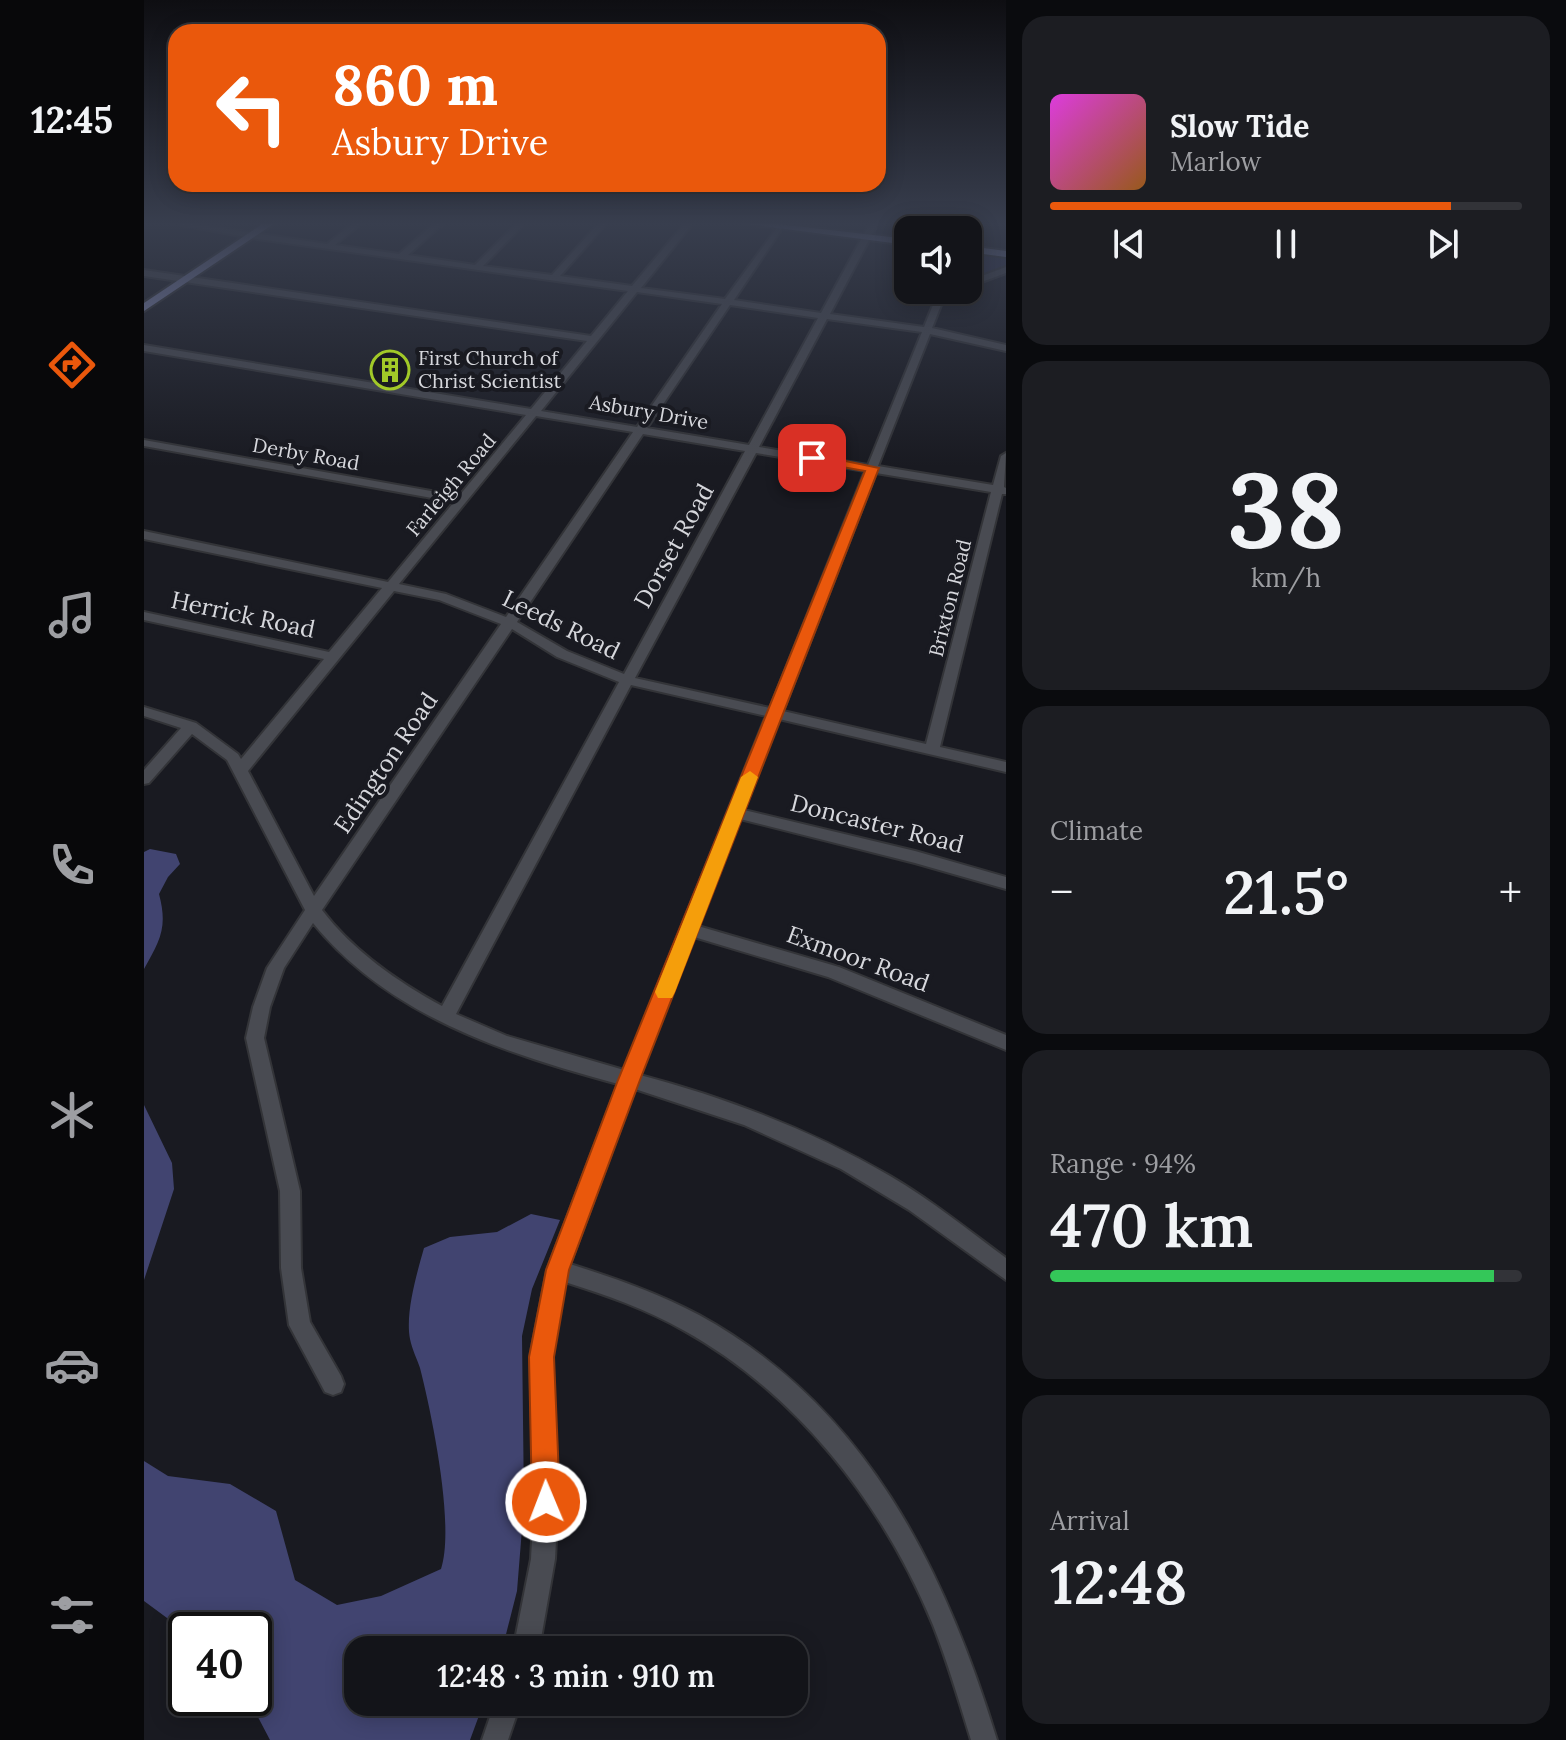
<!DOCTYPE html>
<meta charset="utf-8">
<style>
:root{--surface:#131419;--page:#1c1d22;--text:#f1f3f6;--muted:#9d9ea2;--line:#323338;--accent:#ea580c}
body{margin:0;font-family:Lora,serif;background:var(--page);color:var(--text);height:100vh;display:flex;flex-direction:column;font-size:30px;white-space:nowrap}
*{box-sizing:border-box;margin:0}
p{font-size:26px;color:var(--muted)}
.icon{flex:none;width:44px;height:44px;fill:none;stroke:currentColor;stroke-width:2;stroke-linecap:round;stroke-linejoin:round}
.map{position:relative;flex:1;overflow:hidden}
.drawer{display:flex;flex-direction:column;gap:16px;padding:16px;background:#0a0b0e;width:560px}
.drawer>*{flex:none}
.banner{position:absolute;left:24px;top:24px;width:718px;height:168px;border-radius:24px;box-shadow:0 4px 20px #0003,0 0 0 2px var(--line);background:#ea580c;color:#fff;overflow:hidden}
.buttons{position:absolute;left:750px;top:216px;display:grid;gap:16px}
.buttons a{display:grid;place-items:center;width:88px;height:88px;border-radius:16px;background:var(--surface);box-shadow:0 4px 20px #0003,0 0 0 2px var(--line);font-size:40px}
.speed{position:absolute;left:24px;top:1612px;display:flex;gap:16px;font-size:40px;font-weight:700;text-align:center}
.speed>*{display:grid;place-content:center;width:104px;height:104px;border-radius:50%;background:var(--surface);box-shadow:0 4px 20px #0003,0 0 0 2px var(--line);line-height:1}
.speed .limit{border:4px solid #111;border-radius:12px;background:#fff;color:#111}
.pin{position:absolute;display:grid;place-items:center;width:68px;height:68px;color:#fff;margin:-34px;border-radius:16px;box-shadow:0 4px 12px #0006}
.me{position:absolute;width:88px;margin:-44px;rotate:359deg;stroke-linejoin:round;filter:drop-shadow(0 0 6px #0008)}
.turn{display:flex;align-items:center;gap:28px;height:168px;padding:0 32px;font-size:36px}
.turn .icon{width:104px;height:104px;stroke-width:2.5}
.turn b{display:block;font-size:56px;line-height:68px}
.big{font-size:60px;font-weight:600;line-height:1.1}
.drawer .widget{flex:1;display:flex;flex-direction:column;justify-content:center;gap:12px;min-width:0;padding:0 28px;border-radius:24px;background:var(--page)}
.drawer .dial{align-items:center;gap:0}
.dial b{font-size:104px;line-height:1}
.song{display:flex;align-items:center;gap:24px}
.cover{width:96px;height:96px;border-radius:12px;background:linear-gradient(135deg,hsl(300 70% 55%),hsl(30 70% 35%))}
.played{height:8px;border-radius:4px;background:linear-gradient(90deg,var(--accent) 85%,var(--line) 85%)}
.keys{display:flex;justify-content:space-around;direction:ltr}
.heat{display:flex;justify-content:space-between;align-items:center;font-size:44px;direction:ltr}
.charge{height:12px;border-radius:6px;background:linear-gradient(90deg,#34c759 94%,var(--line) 0)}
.trip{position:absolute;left:200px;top:1636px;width:464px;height:80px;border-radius:24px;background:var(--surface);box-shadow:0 4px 20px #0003,0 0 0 2px var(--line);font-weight:600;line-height:80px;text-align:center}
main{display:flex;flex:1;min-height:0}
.tabs{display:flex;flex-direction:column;width:144px;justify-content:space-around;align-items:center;background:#08080a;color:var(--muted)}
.tabs .icon{width:56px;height:56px}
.tabs .active{color:var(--accent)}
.tabs b{font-size:36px;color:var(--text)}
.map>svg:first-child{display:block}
.green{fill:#2f3253}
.forest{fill:#414470}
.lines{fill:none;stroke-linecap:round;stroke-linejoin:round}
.minor-casing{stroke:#333438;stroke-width:4}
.major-casing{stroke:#333438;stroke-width:4}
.minor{fill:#494b52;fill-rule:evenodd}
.major{fill:#858bb8;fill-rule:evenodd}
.route{fill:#ea580c;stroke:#983908;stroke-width:2}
.slow{fill:#f59e0b}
.labels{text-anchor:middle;stroke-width:8;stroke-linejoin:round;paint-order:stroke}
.far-poi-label{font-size:20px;fill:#d6d7dc;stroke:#191a21;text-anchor:start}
.far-street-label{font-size:20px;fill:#d6d7dc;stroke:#191a21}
.street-label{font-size:24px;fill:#d6d7dc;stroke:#191a21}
</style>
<main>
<nav class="tabs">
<b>12:45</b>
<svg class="icon active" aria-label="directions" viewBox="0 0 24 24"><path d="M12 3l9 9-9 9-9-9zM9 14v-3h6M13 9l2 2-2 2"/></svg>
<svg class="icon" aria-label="music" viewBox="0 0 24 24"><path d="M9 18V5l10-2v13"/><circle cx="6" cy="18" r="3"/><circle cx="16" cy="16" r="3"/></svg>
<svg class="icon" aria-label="phone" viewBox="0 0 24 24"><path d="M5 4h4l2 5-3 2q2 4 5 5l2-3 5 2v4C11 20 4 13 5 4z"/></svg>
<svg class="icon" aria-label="climate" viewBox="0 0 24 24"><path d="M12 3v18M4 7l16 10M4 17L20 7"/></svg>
<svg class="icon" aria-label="car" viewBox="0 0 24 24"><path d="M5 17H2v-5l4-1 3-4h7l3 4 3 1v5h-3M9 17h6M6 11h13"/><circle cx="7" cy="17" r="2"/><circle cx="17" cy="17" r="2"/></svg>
<svg class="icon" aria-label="filters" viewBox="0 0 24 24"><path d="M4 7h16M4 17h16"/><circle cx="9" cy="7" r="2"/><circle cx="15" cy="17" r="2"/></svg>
</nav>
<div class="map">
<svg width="862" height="1740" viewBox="0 0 862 1740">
<rect width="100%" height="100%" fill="#191a21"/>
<path class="green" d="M 824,251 L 862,255 L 862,268 L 824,281 Z"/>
<path class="forest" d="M 6,849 L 32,854 L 36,864 L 24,877 L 15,894 C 24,928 16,940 0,969 L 0,852 Z
M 0,1105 L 28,1163 L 30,1189 L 0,1280 Z
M 387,1214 L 416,1220 L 388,1289 L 378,1336 L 380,1504 L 373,1591 L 358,1650 L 214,1650 L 214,1702 L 340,1702 L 326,1740 L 126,1740 L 104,1698 L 110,1698 L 110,1630 L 42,1632 L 0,1601 L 0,1461 L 24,1476 L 86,1484 L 132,1511 L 151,1580 L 193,1605 L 237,1596 L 297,1569 C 311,1526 288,1415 276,1368 C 273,1359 268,1349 266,1339 C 261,1313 273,1273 280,1248 L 306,1237 L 353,1232 Z"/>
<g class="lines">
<defs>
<path id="minor" d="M 27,223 L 44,223 L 183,244 L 209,223 L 218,223 L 191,245 L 255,254 L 291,223 L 300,223 L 264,255 L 331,265 L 373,223 L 381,223 L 339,266 L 408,275 L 455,223 L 463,223 L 416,276 L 488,286 L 541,223 L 549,223 L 497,288 L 581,299 L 635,225 L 639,227 L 590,300 L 677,313 L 726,223 L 734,223 L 686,314 L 780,327 L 795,290 L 803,290 L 788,328 L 862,345 L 862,351 L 786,334 L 734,466 L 849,485 L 857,456 L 862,453 L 860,487 L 862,488 L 862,494 L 858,494 L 796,747 L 862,762 L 862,772 L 635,719 L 600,810 L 771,851 L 862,877 L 862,889 L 771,863 L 596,819 L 554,926 L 695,967 L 862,1035 L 862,1050 L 684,977 L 550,937 L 496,1075 C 583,1098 669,1131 746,1176 C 787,1200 824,1230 862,1258 L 862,1280 L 765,1210 L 697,1169 L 600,1125 L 491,1089 L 426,1264 C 470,1278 514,1293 555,1315 C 721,1406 800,1567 853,1740 L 827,1740 C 815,1701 804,1663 789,1625 C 740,1505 653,1393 539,1330 C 502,1309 462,1295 421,1282 L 408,1357 L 414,1502 L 411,1559 L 395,1650 L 369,1650 L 387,1559 L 390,1502 L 386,1357 L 403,1270 L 474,1084 C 361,1053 246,1017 169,923 L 140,968 L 126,1007 L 120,1038 L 156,1191 L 157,1268 L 166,1322 L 197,1376 L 200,1384 L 197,1392 L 189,1395 L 181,1392 L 145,1325 L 137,1268 L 136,1191 L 102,1038 L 109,1007 L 123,968 L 161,910 L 83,760 L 48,734 L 5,783 L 0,784 L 0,770 L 37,728 L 0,716 L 0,707 L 52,723 L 94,754 L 97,759 L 180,659 L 0,620 L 0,612 L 185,652 L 238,588 L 0,539 L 0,531 L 244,582 L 310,502 L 0,446 L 0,440 L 315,496 L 382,415 L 0,351 L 0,345 L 387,409 L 443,341 L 0,276 L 0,270 L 447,336 L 484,291 L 107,238 ZM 493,292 L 578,304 L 493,427 L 397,411 ZM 586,305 L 674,318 L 605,445 L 503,428 ZM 683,319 L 778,332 L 724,465 L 615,447 ZM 392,416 L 489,432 L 362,617 L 302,594 L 255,584 ZM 499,434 L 601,451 L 480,674 L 423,651 L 373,622 ZM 612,453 L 721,471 L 626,708 L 491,678 ZM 732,473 L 847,492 L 782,744 L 639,711 ZM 250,591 L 295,600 L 357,624 L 170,896 L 104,771 ZM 368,629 L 413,657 L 475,682 L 298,1006 C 254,982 209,951 178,910 ZM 487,685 L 622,716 L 480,1070 L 363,1036 L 312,1014 Z
M 822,223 L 830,223 L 826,232 L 819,230 Z
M 862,267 L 862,273 L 824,287 L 824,281 Z
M 351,1702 L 377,1702 L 364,1740 L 338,1740 Z"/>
<path id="major" d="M 120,223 L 131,223 L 0,311 L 0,303 Z
M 596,223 L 625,223 L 764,239 L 764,245 Z
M 824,246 L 862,251 L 862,257 L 824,252 Z"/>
</defs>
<use href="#minor" class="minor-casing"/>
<use href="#major" class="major-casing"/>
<use href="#minor" class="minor"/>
<use href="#major" class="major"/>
</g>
<linearGradient id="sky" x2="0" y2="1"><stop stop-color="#0e0e12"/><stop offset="0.48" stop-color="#383e4e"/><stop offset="1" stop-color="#383e4e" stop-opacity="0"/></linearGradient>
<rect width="862" height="466" fill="url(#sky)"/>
<path class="route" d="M 668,454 L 735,468 L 496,1080 L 425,1270 L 410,1357 L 416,1502 L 412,1512 L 402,1516 L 392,1512 L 388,1502 L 385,1357 L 402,1270 L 474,1080 L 721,471 L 664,461 L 664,455 Z"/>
<path class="slow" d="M 606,771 L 614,777 L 531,992 L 528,998 L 514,998 L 511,992 L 597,777 Z"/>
<defs>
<symbol id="building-ring" viewBox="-11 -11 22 22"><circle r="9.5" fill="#191a21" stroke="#a2c928" stroke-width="1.5"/><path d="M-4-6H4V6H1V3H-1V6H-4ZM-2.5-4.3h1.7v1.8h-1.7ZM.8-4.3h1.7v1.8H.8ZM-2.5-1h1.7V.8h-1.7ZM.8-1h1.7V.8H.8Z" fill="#a2c928"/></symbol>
</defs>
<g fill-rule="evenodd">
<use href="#building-ring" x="224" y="348" width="44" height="44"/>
</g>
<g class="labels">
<g class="far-poi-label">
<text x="274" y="365">First Church of<tspan x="274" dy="23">Christ Scientist</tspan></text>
</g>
<g class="far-street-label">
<text transform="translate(505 412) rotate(10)" y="7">Asbury Drive</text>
<text transform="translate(162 454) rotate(10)" y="7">Derby Road</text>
<text transform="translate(307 485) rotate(-50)" y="7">Farleigh Road</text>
<text transform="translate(806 598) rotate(-76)" y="7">Brixton Road</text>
</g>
<g class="street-label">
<text transform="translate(530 546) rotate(-61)" y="8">Dorset Road</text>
<text transform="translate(99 615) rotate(12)" y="8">Herrick Road</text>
<text transform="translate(417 625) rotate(26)" y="8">Leeds Road</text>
<text transform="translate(242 763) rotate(-56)" y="8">Edington Road</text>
<text transform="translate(733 824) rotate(14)" y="8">Doncaster Road</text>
<text transform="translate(714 959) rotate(20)" y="8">Exmoor Road</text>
</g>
</g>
</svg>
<div class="buttons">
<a><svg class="icon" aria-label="sound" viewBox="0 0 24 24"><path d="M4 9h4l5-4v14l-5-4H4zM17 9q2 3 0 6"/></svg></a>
</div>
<div class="speed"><div class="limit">40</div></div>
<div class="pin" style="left:668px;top:458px;background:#d93025"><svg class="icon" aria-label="arrive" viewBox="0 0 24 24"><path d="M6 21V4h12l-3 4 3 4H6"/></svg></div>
<svg class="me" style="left:402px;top:1502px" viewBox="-20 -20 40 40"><circle r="17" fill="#ea580c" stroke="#fff" stroke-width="3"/><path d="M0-11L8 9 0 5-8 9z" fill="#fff"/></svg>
<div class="trip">12:48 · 3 min · 910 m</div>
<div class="banner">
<div class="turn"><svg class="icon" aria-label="left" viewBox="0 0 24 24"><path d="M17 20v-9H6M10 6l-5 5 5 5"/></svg><div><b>860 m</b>Asbury Drive</div></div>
</div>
</div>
<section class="drawer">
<div class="widget">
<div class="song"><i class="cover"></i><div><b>Slow Tide</b><p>Marlow</p></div></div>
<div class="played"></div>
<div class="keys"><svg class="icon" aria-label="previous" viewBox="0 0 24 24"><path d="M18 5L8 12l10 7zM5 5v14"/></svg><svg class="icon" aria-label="pause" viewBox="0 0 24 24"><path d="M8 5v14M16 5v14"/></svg><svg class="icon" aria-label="next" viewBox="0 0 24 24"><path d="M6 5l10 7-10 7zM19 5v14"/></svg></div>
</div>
<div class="widget dial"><b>38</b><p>km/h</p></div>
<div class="widget"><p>Climate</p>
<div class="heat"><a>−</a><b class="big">21.5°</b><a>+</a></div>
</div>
<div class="widget"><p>Range · 94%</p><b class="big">470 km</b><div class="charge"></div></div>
<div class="widget"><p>Arrival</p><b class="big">12:48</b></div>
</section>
</main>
